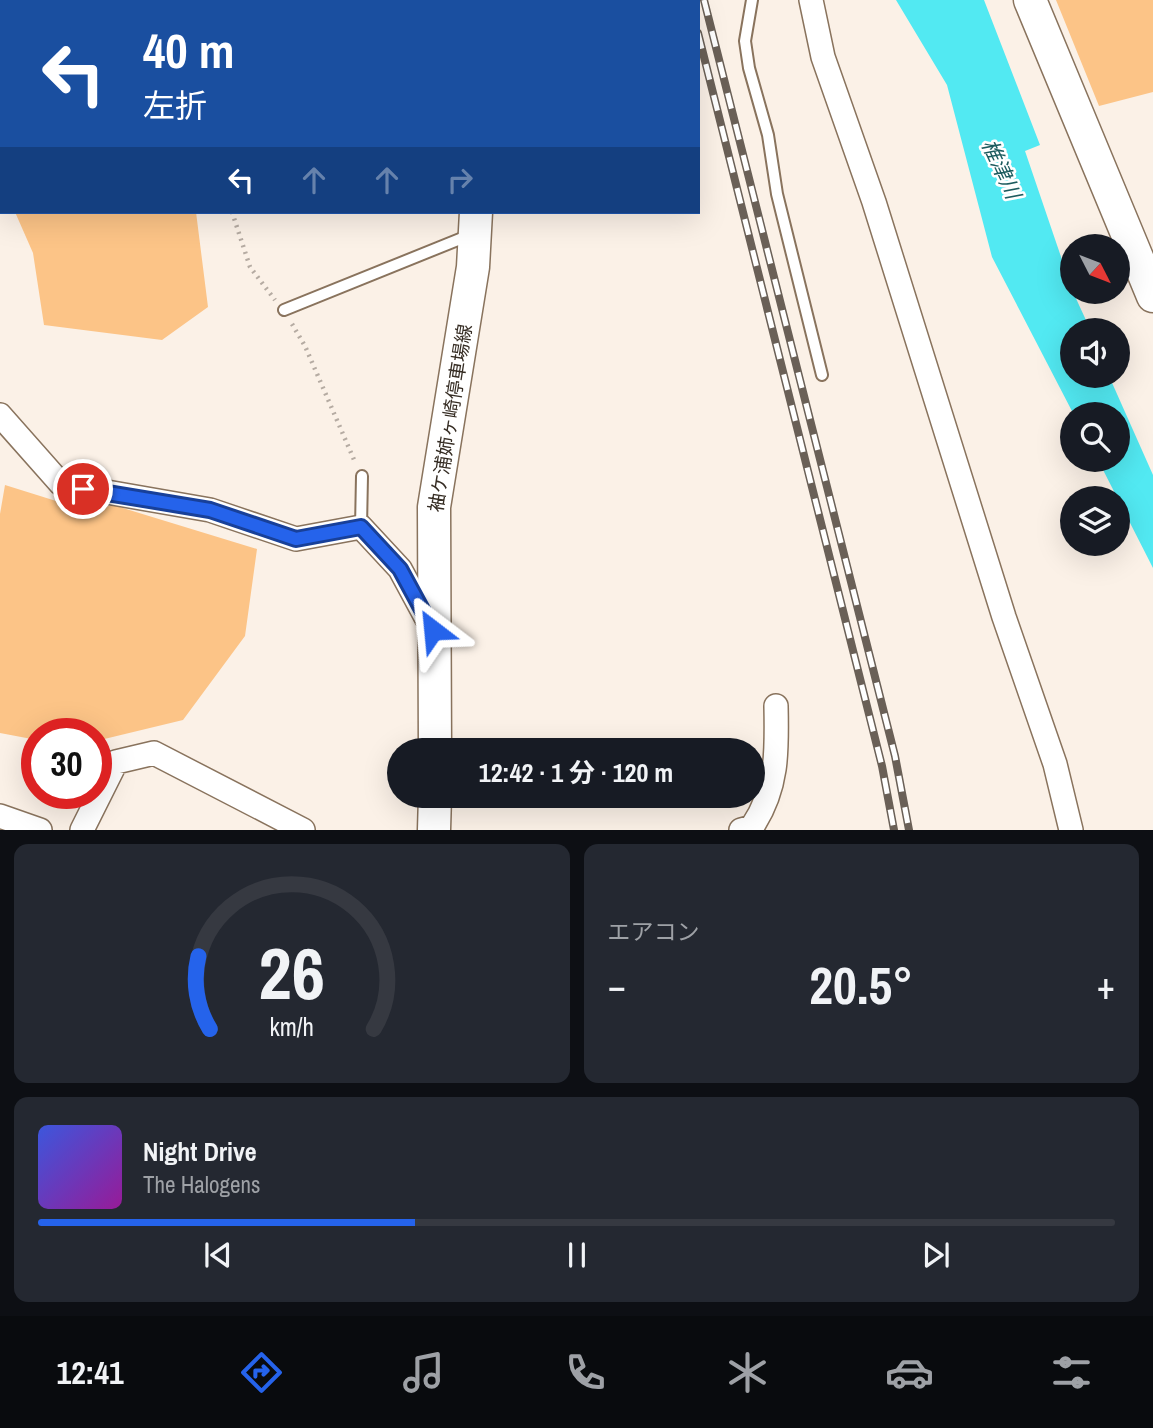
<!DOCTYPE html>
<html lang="ja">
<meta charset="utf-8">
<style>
:root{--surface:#171b24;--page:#242831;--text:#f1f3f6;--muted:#9ea1a6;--line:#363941;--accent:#2563eb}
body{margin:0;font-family:"Archivo Narrow","Noto Sans JP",sans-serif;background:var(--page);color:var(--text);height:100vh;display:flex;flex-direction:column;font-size:26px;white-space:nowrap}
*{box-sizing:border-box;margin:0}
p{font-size:23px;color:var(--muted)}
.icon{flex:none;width:38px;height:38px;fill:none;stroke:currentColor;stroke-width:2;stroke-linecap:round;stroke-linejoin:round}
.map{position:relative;height:830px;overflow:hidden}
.sheet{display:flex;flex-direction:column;gap:14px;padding:14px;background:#0d0f14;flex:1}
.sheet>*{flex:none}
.top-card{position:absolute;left:0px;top:0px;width:700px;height:214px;box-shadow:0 7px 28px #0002;background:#1a4fa0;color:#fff;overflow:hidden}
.needle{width:46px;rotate:132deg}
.tools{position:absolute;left:1060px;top:234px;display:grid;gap:14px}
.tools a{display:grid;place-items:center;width:70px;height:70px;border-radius:50%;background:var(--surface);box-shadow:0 7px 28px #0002;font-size:35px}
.speed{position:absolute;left:21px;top:718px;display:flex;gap:14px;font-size:35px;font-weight:700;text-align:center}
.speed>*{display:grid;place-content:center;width:91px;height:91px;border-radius:50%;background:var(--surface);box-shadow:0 7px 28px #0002;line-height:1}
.speed .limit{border:10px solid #d22;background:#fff;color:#111}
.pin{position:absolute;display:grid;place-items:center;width:60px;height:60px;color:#fff;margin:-30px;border:4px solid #fff;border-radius:50%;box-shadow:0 2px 7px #0007}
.me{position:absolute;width:77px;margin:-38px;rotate:331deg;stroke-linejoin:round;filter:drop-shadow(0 0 5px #0008)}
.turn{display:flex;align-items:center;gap:24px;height:147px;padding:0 28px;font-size:32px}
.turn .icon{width:91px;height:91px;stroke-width:2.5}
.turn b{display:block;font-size:49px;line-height:60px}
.lanes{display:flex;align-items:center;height:66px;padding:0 28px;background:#0003;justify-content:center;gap:35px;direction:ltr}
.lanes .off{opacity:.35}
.big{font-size:52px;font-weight:700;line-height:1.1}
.sheet .widget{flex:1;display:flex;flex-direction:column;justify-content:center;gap:10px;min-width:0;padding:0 24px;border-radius:14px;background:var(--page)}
.sheet .dial{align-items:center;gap:0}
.dial svg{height:182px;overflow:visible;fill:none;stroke:var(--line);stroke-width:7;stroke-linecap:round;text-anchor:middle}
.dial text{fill:var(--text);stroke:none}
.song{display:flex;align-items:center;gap:21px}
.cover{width:84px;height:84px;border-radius:10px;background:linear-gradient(135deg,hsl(230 70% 55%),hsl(300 70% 35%))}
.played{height:7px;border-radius:4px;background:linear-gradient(90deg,var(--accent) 35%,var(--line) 35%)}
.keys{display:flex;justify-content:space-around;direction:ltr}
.heat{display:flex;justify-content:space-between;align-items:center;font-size:38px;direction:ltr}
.sheet .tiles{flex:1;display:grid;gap:14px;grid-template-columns:1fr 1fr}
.widget:last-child{grid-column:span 2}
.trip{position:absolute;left:387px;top:738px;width:378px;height:70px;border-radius:35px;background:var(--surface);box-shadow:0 7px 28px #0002;font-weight:700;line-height:70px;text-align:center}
.tab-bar{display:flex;height:112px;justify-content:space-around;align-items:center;background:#090b0e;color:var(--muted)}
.tab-bar .icon{width:49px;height:49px}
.tab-bar .active{color:var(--accent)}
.tab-bar b{font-size:32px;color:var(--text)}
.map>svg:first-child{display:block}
.green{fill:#fcc487}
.water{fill:#52e9f2}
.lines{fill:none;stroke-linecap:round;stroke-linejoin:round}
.lane-casing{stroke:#89735d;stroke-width:14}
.street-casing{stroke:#89735d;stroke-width:26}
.secondary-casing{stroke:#89735d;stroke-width:35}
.path{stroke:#b5aba2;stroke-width:4.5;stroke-dasharray:2 5;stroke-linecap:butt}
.lane{stroke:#fff;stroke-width:10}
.street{stroke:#fff;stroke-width:23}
.secondary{stroke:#fff;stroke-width:32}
.rail-casing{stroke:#6a6057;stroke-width:8}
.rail{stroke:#fff;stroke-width:5;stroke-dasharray:16;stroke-linecap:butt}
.route-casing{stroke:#184099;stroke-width:18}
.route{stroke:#2563eb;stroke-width:12}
.labels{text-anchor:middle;stroke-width:5;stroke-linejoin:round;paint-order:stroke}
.street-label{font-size:19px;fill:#362d24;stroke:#fff}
.water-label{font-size:21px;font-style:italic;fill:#1c5b5e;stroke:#fff}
</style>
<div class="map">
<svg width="1153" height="830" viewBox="0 0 1153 830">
<rect width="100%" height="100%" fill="#fbf1e7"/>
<path class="green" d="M 0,0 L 92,2 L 2,2 L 2,179 Z
M 1056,0 L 1153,0 L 1153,92 L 1099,106 Z
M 15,212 L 196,212 L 208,307 L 162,340 L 44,325 L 33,253 Z
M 5,485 L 88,511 L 113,505 L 257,549 L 245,636 L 183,720 L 96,741 L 96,733 L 37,733 L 37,740 L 0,733 L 0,514 Z"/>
<path class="water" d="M 896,0 L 984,0 L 1040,145 L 1025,151 L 1073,292 L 1091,331 L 1073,331 L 1073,376 L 1109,376 L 1153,475 L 1153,568 L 1098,460 L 1118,460 L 1118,415 L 1074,415 L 992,257 L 947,85 Z"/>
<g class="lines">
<defs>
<path id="lane" d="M 752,0 L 745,41 L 749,68 L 768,135 L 777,194 L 822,375
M 284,310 L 470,235
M 361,527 L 362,476"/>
<path id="street" d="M 136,0 L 138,2
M 811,0 L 823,57 L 874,202 L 1004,617 L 1055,764 L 1071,830
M 0,415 L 61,484 L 210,510 L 296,539 L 361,527 L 400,569 L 433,630
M 0,816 L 40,830
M 82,830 L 116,762 L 154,753 L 303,830
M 741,830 L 752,827 C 778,788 777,751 776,706"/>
<path id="secondary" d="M 1030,0 L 1153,296
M 486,2 L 486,0
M 435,751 L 434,507 L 473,267 L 476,212
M 434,830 L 435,796"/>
</defs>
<use href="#lane" class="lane-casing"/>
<use href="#street" class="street-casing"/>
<use href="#secondary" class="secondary-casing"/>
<path class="path" d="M 440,0 L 449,2
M 393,2 L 394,0
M 232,212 L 250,267 L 275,300
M 292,324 L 305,346 L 355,462"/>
<use href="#lane" class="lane"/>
<use href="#street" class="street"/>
<use href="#secondary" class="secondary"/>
<defs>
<path id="rail" d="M 690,0 L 690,2
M 704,0 L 895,756 L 909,830
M 698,33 L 882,766 L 894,830"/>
</defs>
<use href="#rail" class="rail-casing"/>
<use href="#rail" class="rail"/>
</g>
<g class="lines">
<defs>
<path id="route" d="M 83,489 L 210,510 L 296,539 L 361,527 L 400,569 L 433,630"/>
</defs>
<use href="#route" class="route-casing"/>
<use href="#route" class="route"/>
</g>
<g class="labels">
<g class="street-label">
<text transform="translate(450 418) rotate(-81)" y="7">袖ケ浦姉ヶ崎停車場線</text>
</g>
<g class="water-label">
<text transform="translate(1001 169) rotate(65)" y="7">椎津川</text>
</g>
</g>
</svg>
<div class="tools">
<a><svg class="needle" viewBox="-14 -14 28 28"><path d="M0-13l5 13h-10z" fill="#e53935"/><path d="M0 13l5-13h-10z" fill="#9ea1a6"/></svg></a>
<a><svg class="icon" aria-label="sound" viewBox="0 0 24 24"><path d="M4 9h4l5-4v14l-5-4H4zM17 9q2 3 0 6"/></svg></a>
<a><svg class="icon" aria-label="search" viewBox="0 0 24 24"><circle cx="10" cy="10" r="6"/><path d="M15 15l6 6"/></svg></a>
<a><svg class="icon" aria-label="layers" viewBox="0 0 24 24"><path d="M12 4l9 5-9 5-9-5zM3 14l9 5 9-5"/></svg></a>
</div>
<div class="speed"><div class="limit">30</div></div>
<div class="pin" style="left:83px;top:489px;background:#d93025"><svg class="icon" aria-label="arrive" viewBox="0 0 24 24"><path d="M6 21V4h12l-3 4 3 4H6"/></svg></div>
<svg class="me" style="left:433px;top:630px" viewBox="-20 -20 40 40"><path d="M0-17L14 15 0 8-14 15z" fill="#2563eb" stroke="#fff" stroke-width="4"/></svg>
<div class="trip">12:42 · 1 分 · 120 m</div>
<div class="top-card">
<div class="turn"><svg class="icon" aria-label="left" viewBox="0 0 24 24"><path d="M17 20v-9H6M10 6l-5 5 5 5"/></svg><div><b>40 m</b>左折</div></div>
<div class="lanes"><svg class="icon" aria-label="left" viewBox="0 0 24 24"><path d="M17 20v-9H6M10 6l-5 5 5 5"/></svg><svg class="icon off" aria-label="ahead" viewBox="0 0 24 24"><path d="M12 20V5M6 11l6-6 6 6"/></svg><svg class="icon off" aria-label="ahead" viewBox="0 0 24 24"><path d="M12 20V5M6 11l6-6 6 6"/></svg><svg class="icon off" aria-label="right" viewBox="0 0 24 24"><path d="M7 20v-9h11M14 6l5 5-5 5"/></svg></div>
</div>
</div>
<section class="sheet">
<div class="tiles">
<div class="widget dial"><svg viewBox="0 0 100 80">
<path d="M14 69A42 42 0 1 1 86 69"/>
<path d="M14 69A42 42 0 0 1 9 37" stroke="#2563eb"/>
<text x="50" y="56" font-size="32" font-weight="700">26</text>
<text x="50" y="72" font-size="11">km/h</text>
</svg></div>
<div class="widget"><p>エアコン</p>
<div class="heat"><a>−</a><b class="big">20.5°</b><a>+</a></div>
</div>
<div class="widget">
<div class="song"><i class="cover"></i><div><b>Night Drive</b><p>The Halogens</p></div></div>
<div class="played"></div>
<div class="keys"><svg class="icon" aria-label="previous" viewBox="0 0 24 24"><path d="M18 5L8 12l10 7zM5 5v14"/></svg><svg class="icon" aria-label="pause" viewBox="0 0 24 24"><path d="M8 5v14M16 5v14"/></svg><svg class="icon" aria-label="next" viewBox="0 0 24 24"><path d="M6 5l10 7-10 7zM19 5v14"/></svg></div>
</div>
</div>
</section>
<nav class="tab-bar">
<b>12:41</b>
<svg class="icon active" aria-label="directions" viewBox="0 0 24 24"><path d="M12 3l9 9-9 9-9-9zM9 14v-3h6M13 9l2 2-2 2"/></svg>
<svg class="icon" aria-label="music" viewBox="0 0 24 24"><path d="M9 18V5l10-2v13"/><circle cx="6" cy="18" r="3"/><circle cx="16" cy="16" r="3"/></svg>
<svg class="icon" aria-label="phone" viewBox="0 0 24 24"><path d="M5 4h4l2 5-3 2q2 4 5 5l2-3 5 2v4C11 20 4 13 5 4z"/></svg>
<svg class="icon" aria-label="climate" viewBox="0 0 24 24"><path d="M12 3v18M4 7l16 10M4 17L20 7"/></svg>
<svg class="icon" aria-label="car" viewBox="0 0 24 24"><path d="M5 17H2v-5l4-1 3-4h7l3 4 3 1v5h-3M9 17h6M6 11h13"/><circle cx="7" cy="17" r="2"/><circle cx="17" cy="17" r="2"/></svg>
<svg class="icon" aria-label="filters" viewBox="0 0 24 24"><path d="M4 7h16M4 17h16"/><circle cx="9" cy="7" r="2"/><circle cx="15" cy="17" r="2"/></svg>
</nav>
